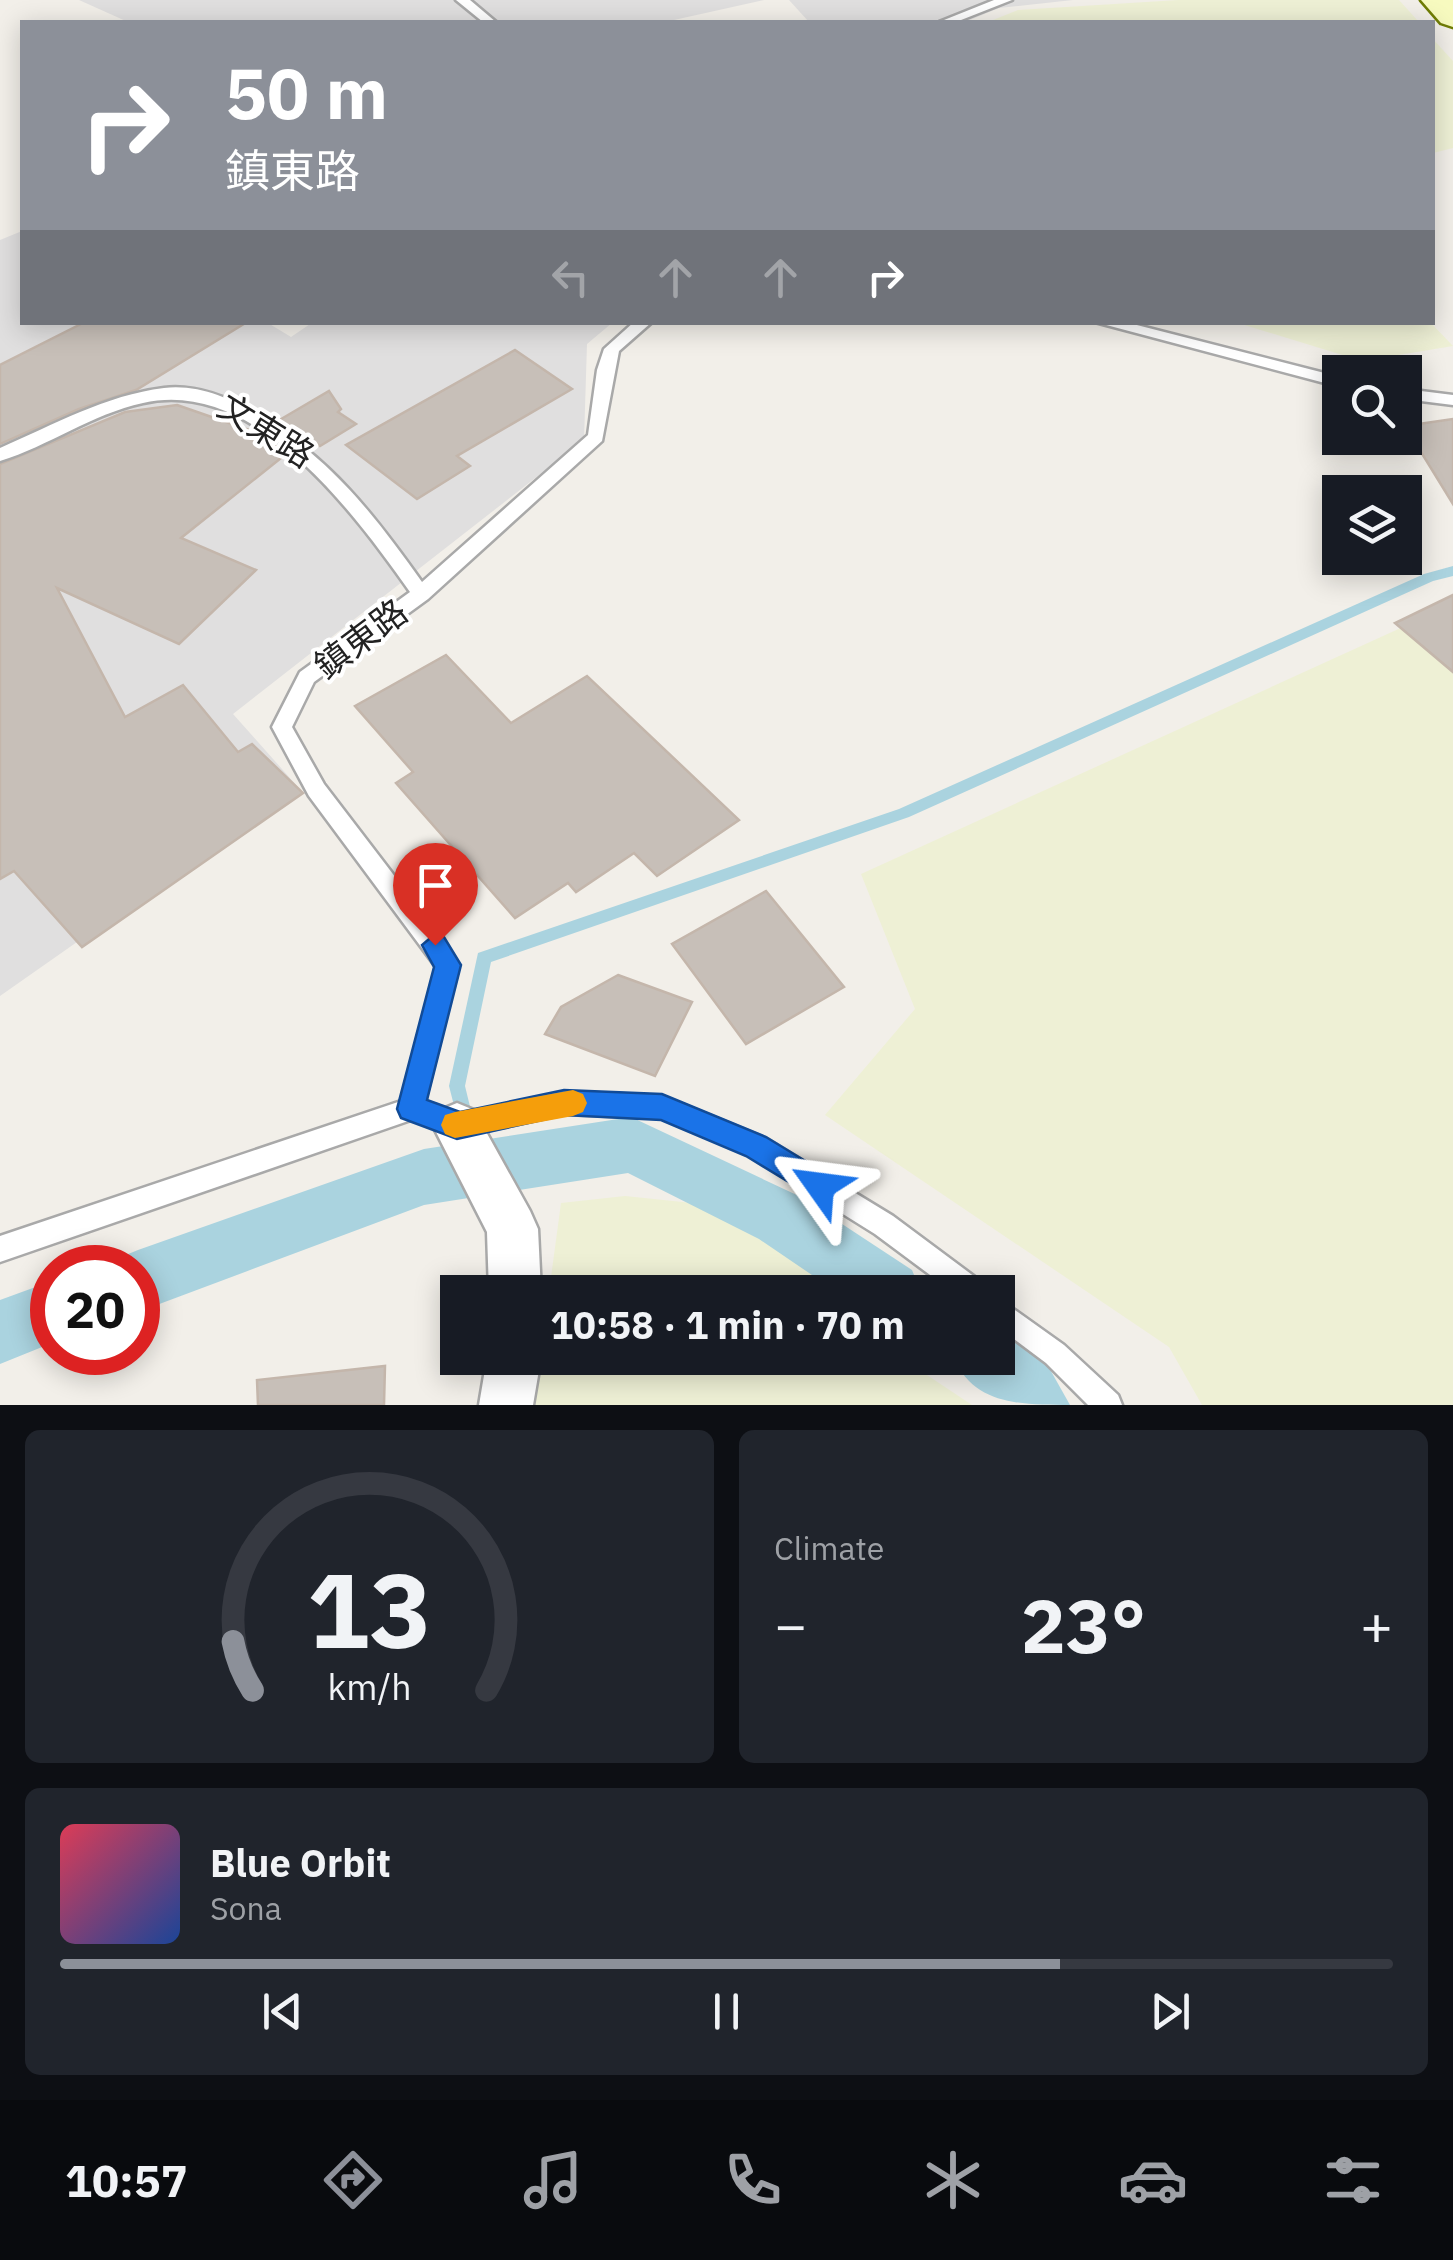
<!DOCTYPE html>
<meta charset="utf-8">
<style>
:root{--surface:#171b24;--page:#20242c;--text:#f1f3f6;--muted:#9ea1a6;--line:#363941;--accent:#8c9099}
body{margin:0;font-family:"IBM Plex Sans","Noto Sans TC",sans-serif;background:var(--page);color:var(--text);height:100vh;display:flex;flex-direction:column;font-size:38px;white-space:nowrap}
*{box-sizing:border-box;margin:0}
p{font-size:32px;color:var(--muted)}
.icon{flex:none;width:55px;height:55px;fill:none;stroke:currentColor;stroke-width:2;stroke-linecap:round;stroke-linejoin:round}
.map{position:relative;height:1405px;overflow:hidden}
.sheet{display:flex;flex-direction:column;gap:25px;padding:25px;background:#0d0f14;flex:1}
.sheet>*{flex:none}
.top-card{position:absolute;left:20px;top:20px;width:1415px;height:305px;border-radius:0px;box-shadow:0 5px 25px #0003;background:#8c9099;color:#fff;overflow:hidden}
.buttons{position:absolute;left:1322px;top:355px;display:grid;gap:20px}
.buttons a{display:grid;place-items:center;width:100px;height:100px;border-radius:0px;background:var(--surface);box-shadow:0 5px 25px #0003;font-size:50px}
.speed{position:absolute;left:30px;top:1245px;display:flex;gap:20px;font-size:50px;font-weight:700;text-align:center}
.speed>*{display:grid;place-content:center;width:130px;height:130px;border-radius:50%;background:var(--surface);box-shadow:0 5px 25px #0003;line-height:1}
.speed .limit{border:15px solid #d22;background:#fff;color:#111}
.pin{position:absolute;display:grid;place-items:center;width:85px;height:85px;color:#fff;margin:-102px -42px;border-radius:50% 50% 50% 0;rotate:-45deg;box-shadow:0 0 10px #0007}
.pin .icon{rotate:45deg}
.me{position:absolute;width:110px;margin:-55px;rotate:301deg;stroke-linejoin:round;filter:drop-shadow(0 0 8px #0008)}
.turn{display:flex;align-items:center;gap:35px;height:210px;padding:0 40px;font-size:45px}
.turn .icon{width:130px;height:130px;stroke-width:2.5}
.turn b{display:block;font-size:70px;line-height:85px}
.lanes{display:flex;align-items:center;height:95px;padding:0 40px;background:#0003;justify-content:center;gap:50px;direction:ltr}
.lanes .off{opacity:.35}
.big{font-size:75px;font-weight:800;line-height:1.1}
.sheet .card{flex:1;display:flex;flex-direction:column;justify-content:center;gap:15px;min-width:0;padding:0 35px;border-radius:15px;background:var(--page)}
.sheet .dial{align-items:center;gap:0}
.dial svg{height:260px;overflow:visible;fill:none;stroke:var(--line);stroke-width:7;stroke-linecap:round;text-anchor:middle}
.dial text{fill:var(--text);stroke:none}
.song{display:flex;align-items:center;gap:30px}
.cover{width:120px;height:120px;border-radius:15px;background:linear-gradient(135deg,hsl(350 70% 55%),hsl(220 70% 35%))}
.played{height:10px;border-radius:5px;background:linear-gradient(90deg,var(--accent) 75%,var(--line) 75%)}
.keys{display:flex;justify-content:space-around;direction:ltr}
.heat{display:flex;justify-content:space-between;align-items:center;font-size:55px;direction:ltr}
.sheet .tiles{flex:1;display:grid;gap:25px;grid-template-columns:1fr 1fr}
.card:last-child{grid-column:span 2}
.trip{position:absolute;left:440px;top:1275px;width:575px;height:100px;border-radius:0px;background:var(--surface);box-shadow:0 5px 25px #0003;font-weight:800;line-height:100px;text-align:center}
.dock{display:flex;height:160px;justify-content:space-around;align-items:center;background:#090b0e;color:var(--muted)}
.dock .icon{width:70px;height:70px}
.dock .current{color:var(--accent)}
.dock b{font-size:45px;color:var(--text)}
.map>svg:first-child{display:block}
.residential{fill:#e0dfdf}
.farmland{fill:#eef0d5}
.lines{fill:none;stroke-linecap:round;stroke-linejoin:round}
.stream{fill:#aad3df;fill-rule:evenodd}
.canal{fill:#aad3df;fill-rule:evenodd}
.building{fill:#c7bfb8;stroke:#c4b6ab;stroke-width:2.5}
.service-casing{stroke:#a9a9a9;stroke-width:5}
.minor-casing{stroke:#a9a9a9;stroke-width:5}
.secondary-casing{stroke:#707d05;stroke-width:5}
.service{fill:#fff;fill-rule:evenodd}
.minor{fill:#fff;fill-rule:evenodd}
.secondary{fill:#f7fabf;fill-rule:evenodd}
.route{fill:#1a73e8;stroke:#114b97;stroke-width:2.5}
.slow{fill:#f59e0b}
.labels{text-anchor:middle;stroke-width:8;stroke-linejoin:round;paint-order:stroke}
.street-label{font-size:35px;fill:#222;stroke:#fff}
</style>
<div class="map">
<svg width="1453" height="1405" viewBox="0 0 1453 1405">
<rect width="100%" height="100%" fill="#f2efe9"/>
<path class="residential" d="M 79,0 L 764,0 L 665,22 L 128,22 Z
M 789,0 L 1073,0 L 999,8 L 965,22 L 809,22 Z
M 22,231 L 22,322 L 268,323 L 291,337 L 313,322 L 612,323 L 587,344 L 584,440 L 233,714 L 298,787 L 0,996 L 0,240 Z"/>
<path class="farmland" d="M 1178,0 L 1399,0 L 1419,22 L 988,22 L 1018,10 Z
M 1432,38 L 1453,61 L 1453,148 L 1433,153 Z
M 1238,323 L 1431,323 L 1453,346 L 1362,361 Z
M 1427,616 L 1453,639 L 1453,1405 L 1202,1405 L 1169,1347 L 825,1115 L 915,1009 L 861,874 Z
M 625,1196 L 740,1208 L 863,1292 L 549,1292 L 561,1203 Z
M 540,1358 L 909,1358 L 915,1367 L 972,1405 L 534,1405 Z"/>
<g class="lines">
<path class="stream" d="M 1453,566 L 1453,576 L 1433,581 L 909,817 L 491,962 L 465,1086 L 474,1123 L 472,1129 L 466,1131 L 460,1129 L 449,1086 L 478,953 L 899,809 L 1424,574 Z"/>
<path class="canal" d="M 631,1117 L 801,1197 L 912,1270 L 921,1292 L 837,1292 L 759,1239 L 628,1173 L 424,1205 L 138,1312 L 138,1268 L 113,1268 L 116,1259 L 138,1250 L 424,1149 Z
M 52,1281 L 52,1343 L 0,1364 L 0,1300 Z
M 998,1331 L 1043,1357 L 1070,1405 C 1021,1405 974,1405 954,1358 L 998,1358 Z"/>
</g>
<path class="building" d="M 85,322 L 247,322 L 136,390 L 79,409 L 0,444 L 0,365 Z
M 515,350 L 572,389 L 457,456 L 470,466 L 417,499 L 346,445 Z
M 329,391 L 341,409 L 338,412 L 356,424 L 320,446 L 307,437 L 302,441 L 276,422 Z
M 177,405 L 258,433 L 286,454 L 181,538 L 256,570 L 179,644 L 57,588 L 125,717 L 183,685 L 238,752 L 252,744 L 303,793 L 82,947 L 14,871 L 0,879 L 0,464 L 125,412 Z
M 1453,419 L 1453,504 L 1405,426 Z
M 1453,595 L 1453,672 L 1395,623 Z
M 446,655 L 511,723 L 587,676 L 739,820 L 657,876 L 634,853 L 576,892 L 568,883 L 515,918 L 396,783 L 413,772 L 355,706 Z
M 766,891 L 844,987 L 746,1044 L 672,944 Z
M 618,975 L 692,1002 L 655,1076 L 545,1034 L 561,1007 Z
M 385,1366 L 384,1405 L 258,1405 L 257,1380 Z"/>
<g class="lines">
<defs>
<path id="service" d="M 456,0 L 470,0 L 496,22 L 483,22 Z
M 994,0 L 1012,0 L 956,22 L 939,22 Z
M 634,322 L 652,322 L 619,351 L 602,441 L 428,599 L 314,682 L 292,727 L 324,784 L 435,929 L 459,965 L 425,1101 L 460,1114 L 565,1092 L 662,1096 L 765,1138 L 893,1216 L 983,1283 L 987,1292 L 953,1292 L 875,1234 L 747,1154 L 661,1118 L 565,1114 L 457,1137 L 440,1128 L 411,1120 L 0,1262 L 0,1236 L 401,1101 L 436,967 L 309,796 L 272,727 L 300,672 L 410,592 C 354,513 255,377 143,403 C 92,414 49,446 0,461 L 0,448 C 53,425 106,395 164,388 C 198,384 230,398 258,415 C 331,459 373,513 422,582 L 588,435 L 597,370 L 604,349 Z
M 1095,322 L 1125,322 L 1340,377 L 1340,387 Z
M 1405,389 L 1453,395 L 1453,405 L 1405,399 Z
M 998,1298 L 1064,1345 L 1118,1395 L 1122,1405 L 1088,1405 L 1046,1363 L 998,1327 Z"/>
<path id="minor" d="M 457,1103 L 474,1110 L 530,1211 L 538,1229 L 541,1292 L 489,1292 L 487,1232 L 433,1126 L 440,1110 Z
M 487,1358 L 541,1358 L 533,1405 L 479,1405 Z"/>
<path id="secondary" d="M 1421,0 L 1453,0 L 1453,27 L 1441,23 Z"/>
</defs>
<use href="#service" class="service-casing"/>
<use href="#minor" class="minor-casing"/>
<use href="#secondary" class="secondary-casing"/>
<use href="#service" class="service"/>
<use href="#minor" class="minor"/>
<use href="#secondary" class="secondary"/>
</g>
<path class="route" d="M 435,934 L 444,937 L 461,965 L 427,1100 L 460,1112 L 564,1090 L 662,1094 L 766,1137 L 830,1176 L 834,1186 L 830,1195 L 820,1199 L 810,1195 L 746,1156 L 661,1120 L 564,1115 L 457,1139 L 401,1118 L 397,1109 L 434,967 L 422,945 Z"/>
<path class="slow" d="M 573,1090 L 583,1094 L 587,1103 L 583,1112 L 573,1116 L 455,1138 L 445,1134 L 441,1125 L 445,1115 L 455,1112 Z"/>
<g class="labels">
<g class="street-label">
<text transform="translate(266 431) rotate(32)" y="12">文東路</text>
<text transform="translate(361 639) rotate(-37)" y="12">鎮東路</text>
</g>
</g>
</svg>
<div class="buttons">
<a><svg class="icon" aria-label="search" viewBox="0 0 24 24"><circle cx="10" cy="10" r="6"/><path d="M15 15l6 6"/></svg></a>
<a><svg class="icon" aria-label="layers" viewBox="0 0 24 24"><path d="M12 4l9 5-9 5-9-5zM3 14l9 5 9-5"/></svg></a>
</div>
<div class="speed"><div class="limit">20</div></div>
<div class="pin" style="left:435px;top:945px;background:#d93025"><svg class="icon" aria-label="arrive" viewBox="0 0 24 24"><path d="M6 21V4h12l-3 4 3 4H6"/></svg></div>
<svg class="me" style="left:820px;top:1186px" viewBox="-20 -20 40 40"><path d="M0-17L14 15 0 8-14 15z" fill="#1a73e8" stroke="#fff" stroke-width="4"/></svg>
<div class="trip">10:58 · 1 min · 70 m</div>
<div class="top-card">
<div class="turn"><svg class="icon" aria-label="right" viewBox="0 0 24 24"><path d="M7 20v-9h11M14 6l5 5-5 5"/></svg><div><b>50 m</b>鎮東路</div></div>
<div class="lanes"><svg class="icon off" aria-label="left" viewBox="0 0 24 24"><path d="M17 20v-9H6M10 6l-5 5 5 5"/></svg><svg class="icon off" aria-label="ahead" viewBox="0 0 24 24"><path d="M12 20V5M6 11l6-6 6 6"/></svg><svg class="icon off" aria-label="ahead" viewBox="0 0 24 24"><path d="M12 20V5M6 11l6-6 6 6"/></svg><svg class="icon" aria-label="right" viewBox="0 0 24 24"><path d="M7 20v-9h11M14 6l5 5-5 5"/></svg></div>
</div>
</div>
<section class="sheet">
<div class="tiles">
<div class="card dial"><svg viewBox="0 0 100 80">
<path d="M14 69A42 42 0 1 1 86 69"/>
<path d="M14 69A42 42 0 0 1 8 54" stroke="#8c9099"/>
<text x="50" y="56" font-size="32" font-weight="700">13</text>
<text x="50" y="72" font-size="11">km/h</text>
</svg></div>
<div class="card"><p>Climate</p>
<div class="heat"><a>−</a><b class="big">23°</b><a>+</a></div>
</div>
<div class="card">
<div class="song"><i class="cover"></i><div><b>Blue Orbit</b><p>Sona</p></div></div>
<div class="played"></div>
<div class="keys"><svg class="icon" aria-label="previous" viewBox="0 0 24 24"><path d="M18 5L8 12l10 7zM5 5v14"/></svg><svg class="icon" aria-label="pause" viewBox="0 0 24 24"><path d="M8 5v14M16 5v14"/></svg><svg class="icon" aria-label="next" viewBox="0 0 24 24"><path d="M6 5l10 7-10 7zM19 5v14"/></svg></div>
</div>
</div>
</section>
<nav class="dock">
<b>10:57</b>
<svg class="icon current" aria-label="directions" viewBox="0 0 24 24"><path d="M12 3l9 9-9 9-9-9zM9 14v-3h6M13 9l2 2-2 2"/></svg>
<svg class="icon" aria-label="music" viewBox="0 0 24 24"><path d="M9 18V5l10-2v13"/><circle cx="6" cy="18" r="3"/><circle cx="16" cy="16" r="3"/></svg>
<svg class="icon" aria-label="phone" viewBox="0 0 24 24"><path d="M5 4h4l2 5-3 2q2 4 5 5l2-3 5 2v4C11 20 4 13 5 4z"/></svg>
<svg class="icon" aria-label="climate" viewBox="0 0 24 24"><path d="M12 3v18M4 7l16 10M4 17L20 7"/></svg>
<svg class="icon" aria-label="car" viewBox="0 0 24 24"><path d="M5 17H2v-5l4-1 3-4h7l3 4 3 1v5h-3M9 17h6M6 11h13"/><circle cx="7" cy="17" r="2"/><circle cx="17" cy="17" r="2"/></svg>
<svg class="icon" aria-label="filters" viewBox="0 0 24 24"><path d="M4 7h16M4 17h16"/><circle cx="9" cy="7" r="2"/><circle cx="15" cy="17" r="2"/></svg>
</nav>
